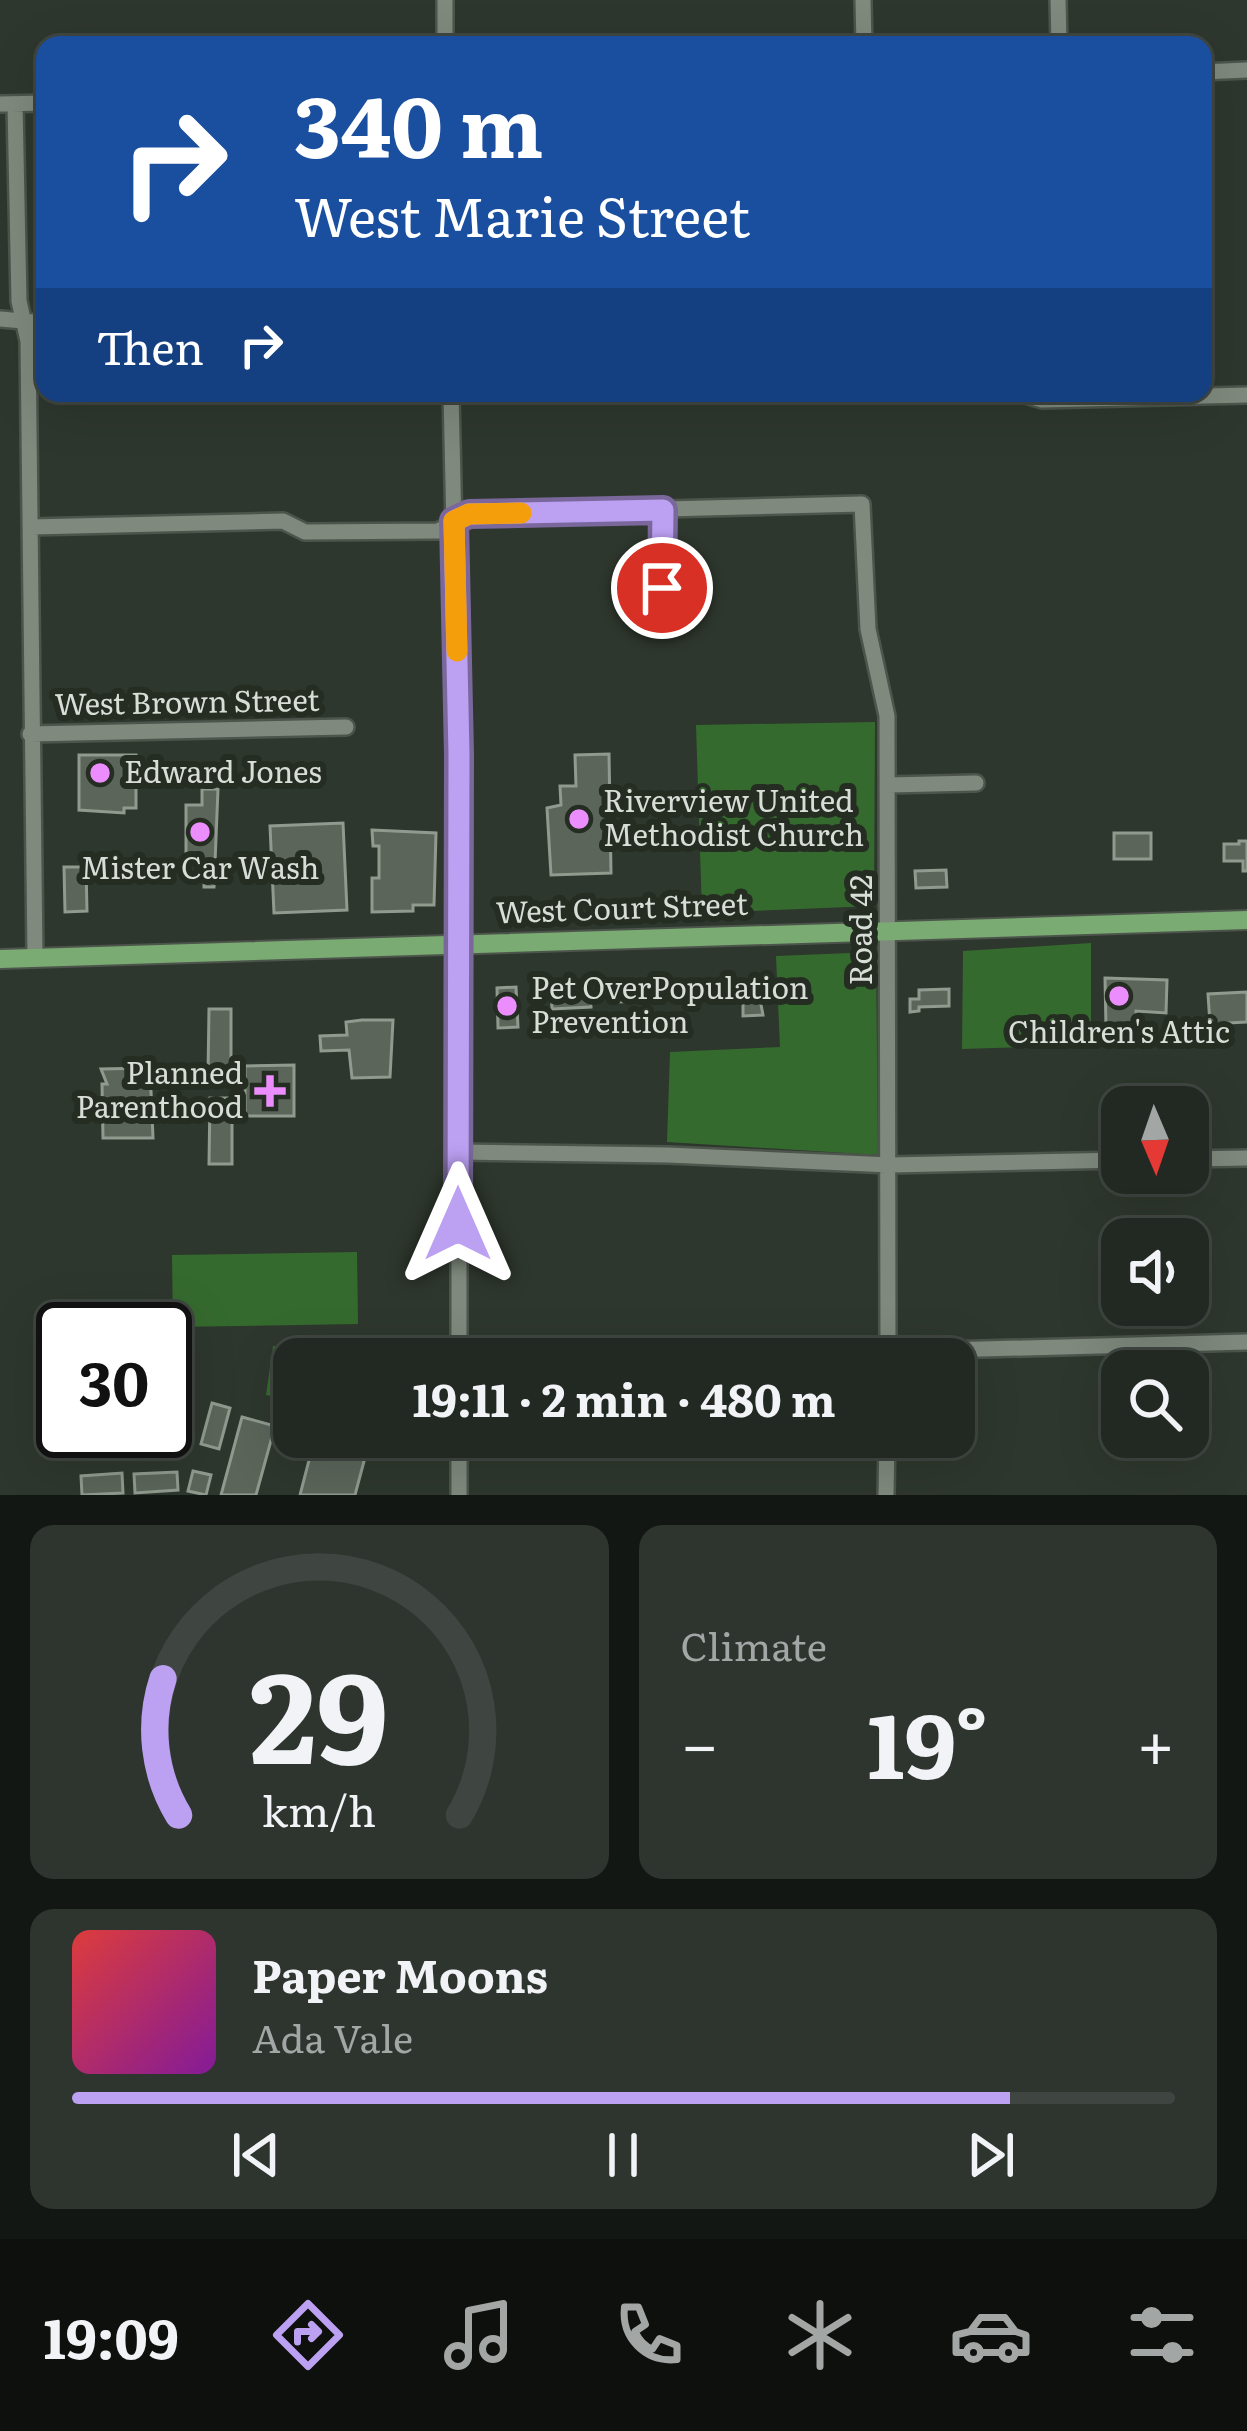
<!DOCTYPE html>
<meta charset="utf-8">
<style>
:root{--surface:#222922;--page:#2e352f;--text:#f1f3f6;--muted:#a2a6a5;--line:#3f4540;--accent:#bca0f2}
body{margin:0;font-family:Literata,serif;background:var(--page);color:var(--text);height:100vh;display:flex;flex-direction:column;font-size:45px;white-space:nowrap}
*{box-sizing:border-box;margin:0}
p{font-size:39px;color:var(--muted)}
.icon{flex:none;width:66px;height:66px;fill:none;stroke:currentColor;stroke-width:2;stroke-linecap:round;stroke-linejoin:round}
.map{position:relative;height:1495px;overflow:hidden}
.sheet{display:flex;flex-direction:column;gap:30px;padding:30px;background:#131713;flex:1}
.sheet>*{flex:none}
.top-card{position:absolute;left:36px;top:36px;width:1176px;height:366px;border-radius:24px;box-shadow:0 12px 48px #0002,0 0 0 3px var(--line);background:#1a4fa0;color:#fff;overflow:hidden}
.needle{width:78px;rotate:178deg}
.buttons{position:absolute;left:1101px;top:1086px;display:grid;gap:24px}
.buttons a{display:grid;place-items:center;width:108px;height:108px;border-radius:24px;background:var(--surface);box-shadow:0 12px 48px #0002,0 0 0 3px var(--line);font-size:60px}
.speed{position:absolute;left:36px;top:1302px;display:flex;gap:24px;font-size:60px;font-weight:700;text-align:center}
.speed>*{display:grid;place-content:center;width:156px;height:156px;border-radius:50%;background:var(--surface);box-shadow:0 12px 48px #0002,0 0 0 3px var(--line);line-height:1}
.speed .limit{border:6px solid #111;border-radius:18px;background:#fff;color:#111}
.pin{position:absolute;display:grid;place-items:center;width:102px;height:102px;color:#fff;margin:-51px;border:6px solid #fff;border-radius:50%;box-shadow:0 3px 12px #0007}
.me{position:absolute;width:132px;margin:-66px;rotate:0deg;stroke-linejoin:round;filter:drop-shadow(0 0 9px #0008)}
.turn{display:flex;align-items:center;gap:42px;height:252px;padding:0 60px;font-size:54px}
.turn .icon{width:156px;height:156px;stroke-width:2.5}
.turn b{display:block;font-size:84px;line-height:102px}
.then{display:flex;align-items:center;height:114px;padding:0 60px;background:#0003;gap:24px;font-size:45px}
.big{font-size:90px;font-weight:700;line-height:1.1}
.sheet .card{flex:1;display:flex;flex-direction:column;justify-content:center;gap:18px;min-width:0;padding:0 42px;border-radius:24px;background:var(--page)}
.sheet .dial{align-items:center;gap:0}
.dial svg{height:312px;overflow:visible;fill:none;stroke:var(--line);stroke-width:7;stroke-linecap:round;text-anchor:middle}
.dial text{fill:var(--text);stroke:none}
.song{display:flex;align-items:center;gap:36px}
.cover{width:144px;height:144px;border-radius:18px;background:linear-gradient(135deg,hsl(0 70% 55%),hsl(290 70% 35%))}
.played{height:12px;border-radius:6px;background:linear-gradient(90deg,var(--accent) 85%,var(--line) 85%)}
.keys{display:flex;justify-content:space-around;direction:ltr}
.heat{display:flex;justify-content:space-between;align-items:center;font-size:66px;direction:ltr}
.sheet .tiles{flex:1;display:grid;gap:30px;grid-template-columns:1fr 1fr}
.card:last-child{grid-column:span 2}
.trip{position:absolute;left:273px;top:1338px;width:702px;height:120px;border-radius:24px;background:var(--surface);box-shadow:0 12px 48px #0002,0 0 0 3px var(--line);font-weight:700;line-height:120px;text-align:center}
.tabs{display:flex;height:192px;justify-content:space-around;align-items:center;background:#0e100e;color:var(--muted)}
.tabs .icon{width:84px;height:84px}
.tabs .active{color:var(--accent)}
.tabs b{font-size:54px;color:var(--text)}
.map>svg:first-child{display:block}
.green{fill:#356a2e}
.building{fill:#5b655a;stroke:#909a8e;stroke-width:3}
.lines{fill:none;stroke-linecap:round;stroke-linejoin:round}
.minor-casing{stroke:#4c544b;stroke-width:20}
.major-casing{stroke:#4c544b;stroke-width:22}
.minor{stroke:#7f897d;stroke-width:15}
.major{stroke:#7aab73;stroke-width:18}
.route-casing{stroke:#7a689d;stroke-width:30}
.route{stroke:#bca0f2;stroke-width:21}
.slow{stroke:#f59e0b;stroke-width:21}
.poi-dot{fill:#eb8dfc;stroke:#252d23;stroke-width:4.5}
.labels{text-anchor:middle;stroke-width:12;stroke-linejoin:round;paint-order:stroke}
.street-label{font-size:30px;fill:#d8ddd7;stroke:#252d23}
.poi-label{font-size:30px;fill:#d8ddd7;stroke:#252d23;text-anchor:start}
</style>
<div class="map">
<svg width="1247" height="1495" viewBox="0 0 1247 1495">
<rect width="100%" height="100%" fill="#2e372d"/>
<path class="green" d="M 875,722 L 874,906 L 702,913 L 696,725 Z
M 1091,943 L 1091,1045 L 962,1049 L 963,951 Z
M 876,952 L 878,1155 L 667,1142 L 670,1052 L 780,1047 L 776,956 Z
M 357,1252 L 358,1324 L 173,1327 L 172,1255 Z
M 273,1346 L 281,1346 C 294,1360 292,1384 281,1398 L 266,1395 Z"/>
<path class="building" d="M 609,754 L 611,873 L 551,875 L 547,808 L 561,805 L 560,786 L 576,786 L 575,755 Z
M 79,755 L 136,755 L 136,808 L 124,808 L 124,813 L 79,810 Z
M 202,789 L 218,789 L 214,887 L 204,887 L 204,860 L 186,860 L 186,805 L 202,805 Z
M 343,823 L 347,910 L 274,913 L 270,826 Z
M 372,830 L 436,833 L 434,905 L 413,905 L 413,911 L 372,912 L 372,878 L 379,878 L 379,846 L 373,846 Z
M 1114,833 L 1151,833 L 1151,859 L 1114,859 Z
M 1239,841 L 1247,841 L 1247,871 L 1243,871 L 1243,861 L 1224,861 L 1224,844 L 1239,844 Z
M 64,867 L 86,867 L 87,911 L 65,912 Z
M 946,870 L 947,887 L 916,888 L 915,871 Z
M 1105,978 L 1167,980 L 1166,1013 L 1136,1011 L 1136,1028 L 1106,1027 Z
M 654,981 L 654,1001 L 615,1002 L 615,982 Z
M 516,987 L 518,1027 L 498,1028 L 497,988 Z
M 590,988 L 591,1007 L 552,1009 L 551,989 Z
M 949,989 L 949,1006 L 919,1007 L 919,1011 L 910,1012 L 910,999 L 919,999 L 919,990 Z
M 1247,992 L 1247,1022 L 1210,1024 L 1208,994 Z
M 743,994 L 759,994 L 763,1015 L 743,1016 Z
M 209,1009 L 231,1009 L 231,1075 L 227,1075 L 226,1083 L 217,1083 L 217,1074 L 208,1075 Z
M 362,1020 L 393,1020 L 390,1077 L 352,1078 L 349,1050 L 321,1051 L 320,1036 L 347,1035 L 346,1022 Z
M 294,1065 L 294,1116 L 245,1116 L 245,1066 Z
M 150,1068 L 153,1138 L 103,1138 L 102,1084 L 107,1084 L 101,1069 Z
M 210,1098 L 232,1098 L 232,1164 L 209,1164 Z
M 212,1403 L 230,1408 L 219,1449 L 201,1444 Z
M 242,1417 L 275,1426 L 256,1495 L 221,1495 Z
M 315,1437 L 367,1450 L 355,1495 L 300,1495 Z
M 193,1471 L 211,1475 L 206,1495 L 188,1491 Z
M 177,1472 L 178,1490 L 135,1493 L 134,1474 Z
M 122,1473 L 123,1493 L 82,1495 L 81,1476 Z"/>
<g class="lines">
<defs>
<path id="minor" d="M 445,0 L 445,45
M 863,0 L 864,45
M 1058,0 L 1059,45
M 1203,72 L 1247,70
M 0,104 L 45,103
M 15,104 L 19,301 L 28,341 L 35,958
M 0,319 L 45,323
M 451,393 L 459,755 L 459,1359
M 1019,393 L 1042,400 L 1247,395
M 31,527 L 283,521 L 305,532 L 438,531 L 469,514 L 862,504 L 868,629 L 887,716 L 888,1359
M 662,626 L 663,510
M 30,734 L 346,727
M 888,785 L 976,783
M 458,1152 L 668,1155 L 890,1165 L 1122,1160
M 1188,1159 L 1247,1158
M 611,1359 L 1247,1342
M 459,1437 L 459,1495
M 886,1495 L 887,1437"/>
<path id="major" d="M 0,959 L 1247,920"/>
</defs>
<use href="#minor" class="minor-casing"/>
<use href="#major" class="major-casing"/>
<use href="#minor" class="minor"/>
<use href="#major" class="major"/>
</g>
<g class="lines">
<defs>
<path id="route" d="M 458,1224 L 459,755 L 454,521 L 469,514 L 663,510 L 662,588"/>
</defs>
<use href="#route" class="route-casing"/>
<use href="#route" class="route"/>
<path class="slow" d="M 457,651 L 454,521 L 469,514 L 521,513"/>
</g>
<g class="poi-dot">
<circle cx="100" cy="773" r="12"/>
<circle cx="579" cy="819" r="12"/>
<circle cx="200" cy="832" r="12"/>
<circle cx="1119" cy="996" r="12"/>
<circle cx="507" cy="1006" r="12"/>
<path d="M264 1073h12v12h12v12h-12v12h-12v-12h-12v-12h12z"/>
</g>
<g class="labels">
<g class="street-label">
<text transform="translate(187 703) rotate(-1)" y="10">West Brown Street</text>
<text transform="translate(622 909) rotate(-2)" y="10">West Court Street</text>
<text transform="translate(862 930) rotate(-90)" y="10">Road 42</text>
</g>
<g class="poi-label">
<text x="124" y="783">Edward Jones</text>
<text x="603" y="812">Riverview United<tspan x="603" dy="34">Methodist Church</tspan></text>
<text x="200" y="879" text-anchor="middle">Mister Car Wash</text>
<text x="531" y="999">Pet OverPopulation<tspan x="531" dy="34">Prevention</tspan></text>
<text x="1119" y="1043" text-anchor="middle">Children's Attic</text>
<text x="243" y="1084" text-anchor="end">Planned<tspan x="243" dy="34">Parenthood</tspan></text>
</g>
</g>
</svg>
<div class="buttons">
<a><svg class="needle" viewBox="-14 -14 28 28"><path d="M0-13l5 13h-10z" fill="#e53935"/><path d="M0 13l5-13h-10z" fill="#a2a6a5"/></svg></a>
<a><svg class="icon" aria-label="sound" viewBox="0 0 24 24"><path d="M4 9h4l5-4v14l-5-4H4zM17 9q2 3 0 6"/></svg></a>
<a><svg class="icon" aria-label="search" viewBox="0 0 24 24"><circle cx="10" cy="10" r="6"/><path d="M15 15l6 6"/></svg></a>
</div>
<div class="speed"><div class="limit">30</div></div>
<div class="pin" style="left:662px;top:588px;background:#d93025"><svg class="icon" aria-label="arrive" viewBox="0 0 24 24"><path d="M6 21V4h12l-3 4 3 4H6"/></svg></div>
<svg class="me" style="left:458px;top:1224px" viewBox="-20 -20 40 40"><path d="M0-17L14 15 0 8-14 15z" fill="#bca0f2" stroke="#fff" stroke-width="4"/></svg>
<div class="trip">19:11 · 2 min · 480 m</div>
<div class="top-card">
<div class="turn"><svg class="icon" aria-label="right" viewBox="0 0 24 24"><path d="M7 20v-9h11M14 6l5 5-5 5"/></svg><div><b>340 m</b>West Marie Street</div></div>
<div class="then">Then<svg class="icon" aria-label="right" viewBox="0 0 24 24"><path d="M7 20v-9h11M14 6l5 5-5 5"/></svg></div>
</div>
</div>
<section class="sheet">
<div class="tiles">
<div class="card dial"><svg viewBox="0 0 100 80">
<path d="M14 69A42 42 0 1 1 86 69"/>
<path d="M14 69A42 42 0 0 1 10 34" stroke="#bca0f2"/>
<text x="50" y="56" font-size="32" font-weight="700">29</text>
<text x="50" y="72" font-size="11">km/h</text>
</svg></div>
<div class="card"><p>Climate</p>
<div class="heat"><a>−</a><b class="big">19°</b><a>+</a></div>
</div>
<div class="card">
<div class="song"><i class="cover"></i><div><b>Paper Moons</b><p>Ada Vale</p></div></div>
<div class="played"></div>
<div class="keys"><svg class="icon" aria-label="previous" viewBox="0 0 24 24"><path d="M18 5L8 12l10 7zM5 5v14"/></svg><svg class="icon" aria-label="pause" viewBox="0 0 24 24"><path d="M8 5v14M16 5v14"/></svg><svg class="icon" aria-label="next" viewBox="0 0 24 24"><path d="M6 5l10 7-10 7zM19 5v14"/></svg></div>
</div>
</div>
</section>
<nav class="tabs">
<b>19:09</b>
<svg class="icon active" aria-label="directions" viewBox="0 0 24 24"><path d="M12 3l9 9-9 9-9-9zM9 14v-3h6M13 9l2 2-2 2"/></svg>
<svg class="icon" aria-label="music" viewBox="0 0 24 24"><path d="M9 18V5l10-2v13"/><circle cx="6" cy="18" r="3"/><circle cx="16" cy="16" r="3"/></svg>
<svg class="icon" aria-label="phone" viewBox="0 0 24 24"><path d="M5 4h4l2 5-3 2q2 4 5 5l2-3 5 2v4C11 20 4 13 5 4z"/></svg>
<svg class="icon" aria-label="climate" viewBox="0 0 24 24"><path d="M12 3v18M4 7l16 10M4 17L20 7"/></svg>
<svg class="icon" aria-label="car" viewBox="0 0 24 24"><path d="M5 17H2v-5l4-1 3-4h7l3 4 3 1v5h-3M9 17h6M6 11h13"/><circle cx="7" cy="17" r="2"/><circle cx="17" cy="17" r="2"/></svg>
<svg class="icon" aria-label="filters" viewBox="0 0 24 24"><path d="M4 7h16M4 17h16"/><circle cx="9" cy="7" r="2"/><circle cx="15" cy="17" r="2"/></svg>
</nav>
